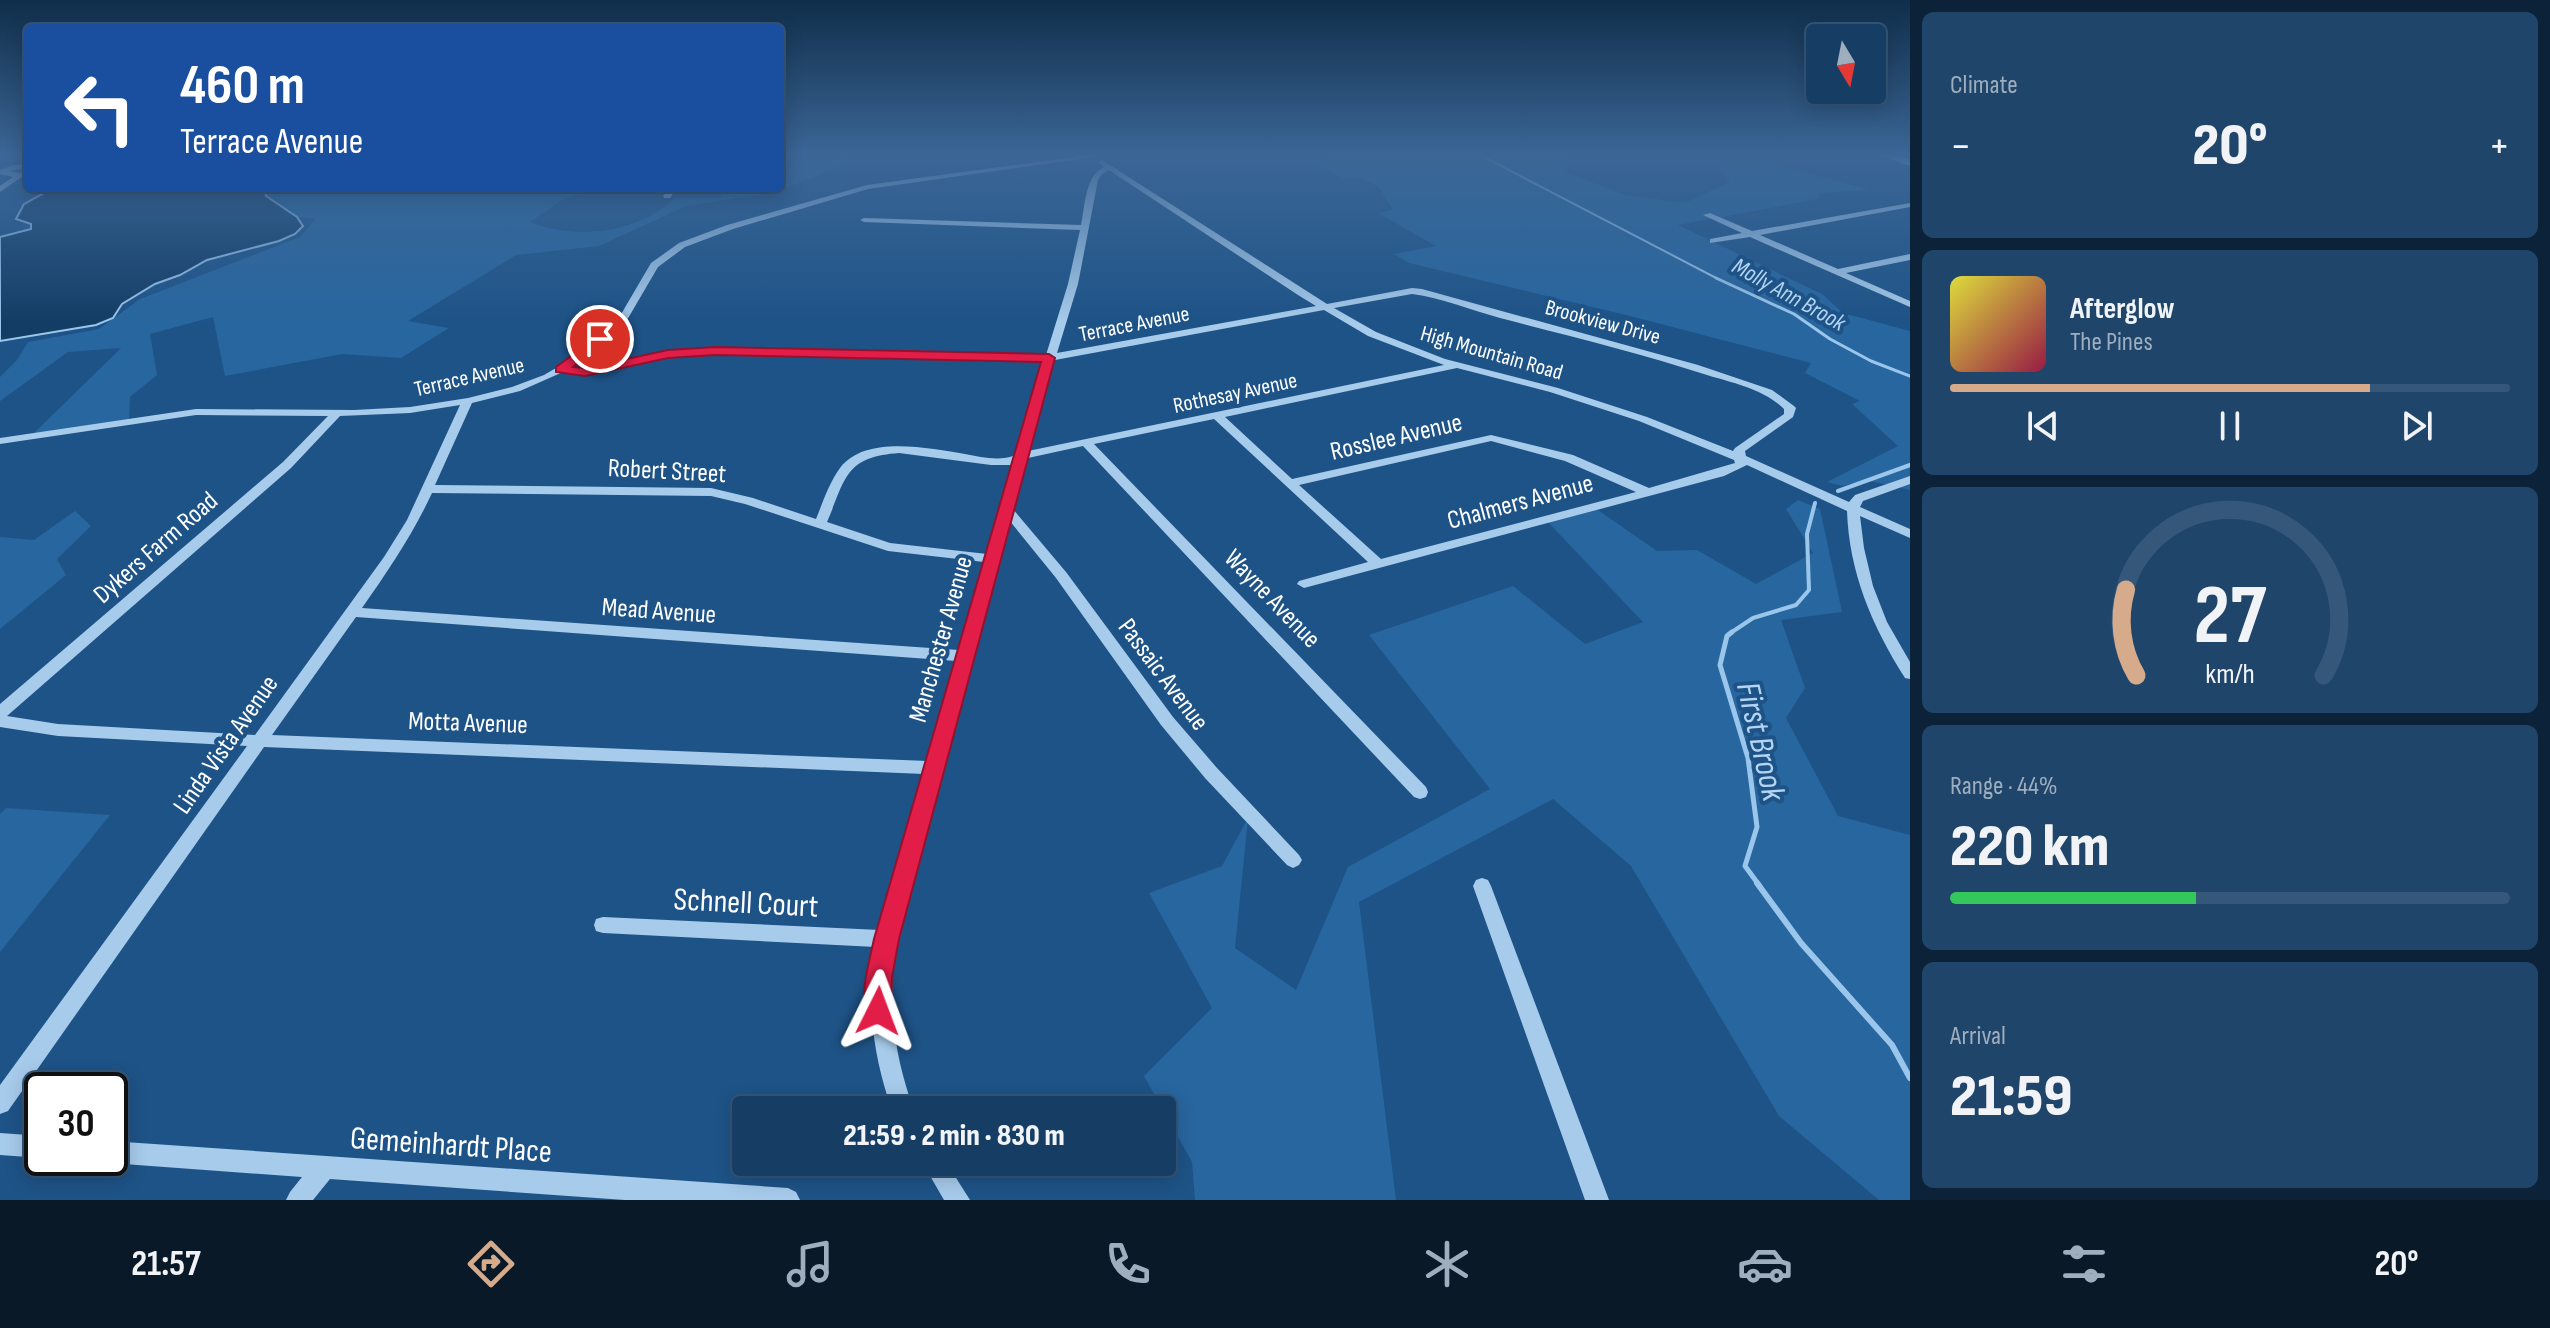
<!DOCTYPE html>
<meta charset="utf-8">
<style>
:root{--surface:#163e65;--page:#1f456b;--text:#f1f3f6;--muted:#9eaebf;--line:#355779;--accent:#d6ab8b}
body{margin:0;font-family:"Sofia Sans Condensed",sans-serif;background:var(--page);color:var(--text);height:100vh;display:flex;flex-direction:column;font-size:30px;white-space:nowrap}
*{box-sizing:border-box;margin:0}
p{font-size:26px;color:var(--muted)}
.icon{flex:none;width:44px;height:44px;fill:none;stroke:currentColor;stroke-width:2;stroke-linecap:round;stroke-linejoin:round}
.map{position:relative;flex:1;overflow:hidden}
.details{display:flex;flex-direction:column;gap:12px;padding:12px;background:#0c2238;width:640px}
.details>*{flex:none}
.top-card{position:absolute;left:24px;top:24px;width:760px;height:168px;border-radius:8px;box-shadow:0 4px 20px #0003,0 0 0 2px var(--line);background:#1a4fa0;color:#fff;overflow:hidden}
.needle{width:52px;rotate:170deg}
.controls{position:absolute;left:1806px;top:24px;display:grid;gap:16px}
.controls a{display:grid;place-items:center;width:80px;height:80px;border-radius:8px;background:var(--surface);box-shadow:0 4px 20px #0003,0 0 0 2px var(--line);font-size:40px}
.speed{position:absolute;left:24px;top:1072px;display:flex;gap:16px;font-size:40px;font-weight:700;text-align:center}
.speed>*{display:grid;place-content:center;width:104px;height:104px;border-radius:50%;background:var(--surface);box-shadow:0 4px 20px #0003,0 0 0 2px var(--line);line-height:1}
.speed .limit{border:4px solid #111;border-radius:12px;background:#fff;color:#111}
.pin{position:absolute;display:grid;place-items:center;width:68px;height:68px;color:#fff;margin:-34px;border:4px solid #fff;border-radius:50%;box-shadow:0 2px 8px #0007}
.me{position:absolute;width:88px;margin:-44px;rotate:3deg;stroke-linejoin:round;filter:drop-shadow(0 0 6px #0008)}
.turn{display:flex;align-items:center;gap:28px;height:168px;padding:0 24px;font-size:36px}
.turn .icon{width:104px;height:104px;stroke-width:2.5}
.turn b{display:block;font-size:56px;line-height:68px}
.big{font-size:60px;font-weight:800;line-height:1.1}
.details .tile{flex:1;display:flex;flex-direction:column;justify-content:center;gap:12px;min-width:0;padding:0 28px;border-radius:12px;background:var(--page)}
.details .dial{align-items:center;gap:0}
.dial svg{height:208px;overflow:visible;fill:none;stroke:var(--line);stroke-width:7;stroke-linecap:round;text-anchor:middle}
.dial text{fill:var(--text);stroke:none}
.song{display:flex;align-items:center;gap:24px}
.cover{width:96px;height:96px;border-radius:12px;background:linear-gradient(135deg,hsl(60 70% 55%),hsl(340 70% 35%))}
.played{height:8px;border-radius:4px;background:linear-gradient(90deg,var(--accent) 75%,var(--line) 75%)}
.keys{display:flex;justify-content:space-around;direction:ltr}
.heat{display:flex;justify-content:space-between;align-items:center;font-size:44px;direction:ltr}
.charge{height:12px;border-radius:6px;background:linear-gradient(90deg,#34c759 44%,var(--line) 0)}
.trip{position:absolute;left:732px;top:1096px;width:444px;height:80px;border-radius:8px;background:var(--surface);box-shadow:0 4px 20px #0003,0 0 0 2px var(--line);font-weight:800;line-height:80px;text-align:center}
.tab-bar{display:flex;height:128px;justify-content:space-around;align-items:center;background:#091928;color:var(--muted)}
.tab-bar .icon{width:56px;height:56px}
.tab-bar .on{color:var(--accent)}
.tab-bar b{font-size:36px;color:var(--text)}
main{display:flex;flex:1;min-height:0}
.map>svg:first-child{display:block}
.green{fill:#28669f}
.water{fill:#143d65;stroke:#9bc6ec;stroke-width:2}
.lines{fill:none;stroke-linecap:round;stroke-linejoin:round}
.stream-far4{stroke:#9bc6ec;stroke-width:2}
.stream-far3{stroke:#9bc6ec;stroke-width:3}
.stream-far2{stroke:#9bc6ec;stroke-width:4}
.stream-far1{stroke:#9bc6ec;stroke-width:5}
.stream{stroke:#9bc6ec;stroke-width:6}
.minor{fill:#a7cbeb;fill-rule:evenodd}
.major{fill:#ebf4fe;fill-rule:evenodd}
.route{fill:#e11d48;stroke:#92132f;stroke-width:2}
.labels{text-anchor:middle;stroke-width:8;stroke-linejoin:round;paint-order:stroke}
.far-street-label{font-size:22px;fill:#fff;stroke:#1e5387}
.far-water-label{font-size:24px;font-style:italic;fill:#b3d4f2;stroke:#1e5387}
.street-label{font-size:26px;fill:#fff;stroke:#1e5387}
.near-street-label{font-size:32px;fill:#fff;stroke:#1e5387}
.near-water-label{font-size:34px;font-style:italic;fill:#b3d4f2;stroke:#1e5387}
</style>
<main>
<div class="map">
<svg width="1910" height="1200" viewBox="0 0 1910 1200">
<rect width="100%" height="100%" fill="#1e5387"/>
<path class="green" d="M 845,155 L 851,161 L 777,192 L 686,206 L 599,246 L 516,255 L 408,321 L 449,328 L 401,358 L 342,354 L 225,376 L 213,317 L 150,334 L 157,375 L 130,397 L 129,420 L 31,436 L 121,348 L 68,352 L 0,401 L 0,377 L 17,360 L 28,342 L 99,329 L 140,299 L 300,237 L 315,219 L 297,217 L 266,196 L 264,188 L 600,188 L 560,201 L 530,222 C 574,240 639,234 674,198 L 719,198 L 728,188 L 780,188 L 780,170 L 791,168 L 802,160 Z
M 1331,155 L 1568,155 L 1581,160 L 1563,171 L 1625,195 L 1685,203 L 1730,182 L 1716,164 L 1724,157 L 1756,159 L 1869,190 L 1820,193 L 1819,199 L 1678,225 L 1822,294 L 1843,313 L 1910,331 L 1910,490 L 1866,480 L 1842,486 L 1827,482 L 1898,446 L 1852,404 L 1860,401 L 1805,373 L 1811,363 L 1634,317 L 1409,263 L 1394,254 L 1436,246 L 1378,213 L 1393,210 L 1379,187 L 1362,178 L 1344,179 L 1308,160 Z
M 1798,500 L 1820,509 L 1842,612 L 1781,620 L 1805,688 L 1786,718 L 1838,816 L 1910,835 L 1910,1200 L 1879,1200 L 1779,1116 L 1631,866 L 1553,799 L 1359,902 L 1396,1200 L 1195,1200 L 1192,1162 L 1144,1076 L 1212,1008 L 1149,893 L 1222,866 L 1248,818 L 1235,948 L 1296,990 L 1348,867 L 1490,789 L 1369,635 L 1513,586 L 1585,644 L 1643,622 L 1545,519 L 1595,508 L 1657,551 L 1697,550 L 1756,584 L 1813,553 L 1786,509 Z
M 75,511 L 91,526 L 57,559 L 66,575 L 0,629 L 0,537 L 34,540 Z
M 6,808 L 110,815 L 0,952 L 0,814 Z"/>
<path class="water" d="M 53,188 L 264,188 L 266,196 L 297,217 L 303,226 L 295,234 L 279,241 L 207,260 L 180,275 L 155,284 L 122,304 L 113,318 L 96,325 L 0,341 L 0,237 L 31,229 L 31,224 L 16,219 L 24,204 Z"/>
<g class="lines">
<path class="stream-far4" d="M 1480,155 L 1720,280"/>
<path class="stream-far3" d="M 1716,278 L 1794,314 L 1830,339 L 1871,361 L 1910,376"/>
<path class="stream-far2" d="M 1838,491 L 1910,465
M 1729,634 L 1753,618 L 1796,605 L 1809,590 L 1807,534 L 1815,503"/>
<path class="stream-far1" d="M 1732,632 L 1727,636 L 1720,665 L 1748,758 L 1757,827 L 1745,866 L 1759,885"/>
<path class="stream" d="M 1757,883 L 1801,943 L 1892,1045 L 1910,1078"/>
<path class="minor" d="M 1089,155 L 1107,155 L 868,189 L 733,229 L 685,247 L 658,267 L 627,320 L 572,367 L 585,369 L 668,351 L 715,348 L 1046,355 L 1068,284 L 1080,230 L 864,222 L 860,220 L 864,218 L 1081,225 C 1085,206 1085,176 1104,167 L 1098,162 L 1102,160 L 1327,304 L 1412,288 L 1422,289 L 1698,365 L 1772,390 L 1794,406 L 1796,408 L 1793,417 L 1745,451 L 1746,456 L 1849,502 L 1855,495 L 1910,476 L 1910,484 L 1863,501 L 1860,507 L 1910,529 L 1910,538 L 1860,516 L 1864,548 L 1873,586 L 1887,622 L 1910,662 L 1910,679 L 1905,678 C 1872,626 1849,572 1847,511 L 1747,465 L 1724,476 L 1304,588 L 1297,584 L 1299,581 L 1368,562 L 1214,419 L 1094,444 L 1426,787 L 1428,792 L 1426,797 L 1420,799 L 1414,797 L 1083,446 L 1028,458 L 1025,459 L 1012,508 L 1066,572 L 1173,717 L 1217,768 L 1299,855 L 1302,860 L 1299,865 L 1293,868 L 1287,865 L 1205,778 L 1161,725 L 1056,578 L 1009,520 L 897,939 C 887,999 893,1053 914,1110 L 892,1110 C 873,1056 866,1004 876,947 L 603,933 L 596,931 L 594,925 L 596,919 L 603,917 L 880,930 L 924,774 L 264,747 L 8,1111 L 0,1114 L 0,1085 L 247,746 L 58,736 L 0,727 L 0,704 L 283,462 L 328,416 L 196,415 L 0,444 L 0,438 L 196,409 L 354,410 L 410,407 L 468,398 L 512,387 L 544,375 L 573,358 L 620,316 L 651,263 L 679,243 L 727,225 L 867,185 ZM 1109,170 L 1298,295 L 1316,306 L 1057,353 L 1078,284 L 1098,180 L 1102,174 ZM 1412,294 C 1442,298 1471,310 1500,318 C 1569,336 1639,353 1707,375 C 1733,383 1764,389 1784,409 L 1784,414 L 1735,448 L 1733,451 L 1647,417 L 1558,388 L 1445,359 L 1376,332 L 1334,308 ZM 1324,310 L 1368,336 L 1444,365 L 1028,451 L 1055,360 ZM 715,354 L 1044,361 L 1015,455 C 1000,462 981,457 965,454 C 930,449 866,434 840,468 C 829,483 823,502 816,519 L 753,498 L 711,488 L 435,485 L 472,403 L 520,391 L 563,372 L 585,375 L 668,357 ZM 1457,368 L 1550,392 L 1639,421 L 1734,460 L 1735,463 L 1649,488 L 1573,455 L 1491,435 L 1292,479 L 1225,417 ZM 460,405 L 407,520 L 384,557 L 255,735 L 58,724 L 7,716 L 291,468 L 340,416 L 410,413 ZM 1491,441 L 1565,461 L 1636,492 L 1381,559 L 1299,485 ZM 899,453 L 991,465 L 1012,465 L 987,554 L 890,543 L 827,522 C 846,479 844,457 899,453 ZM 432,493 L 711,496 L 745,504 L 888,551 L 984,562 L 959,650 L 362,608 C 388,571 413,534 432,493 ZM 356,617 L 956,661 L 928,761 L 272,735 Z
M 28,164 L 28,168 L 9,171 L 26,174 L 0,192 L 0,186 L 13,177 L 0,174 L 0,170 L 13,165 Z
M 669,188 L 677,188 L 670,198 L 664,198 L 663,196 Z
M 1910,203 L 1910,207 L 1760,235 L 1838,269 L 1910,254 L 1910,260 L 1846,273 L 1910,301 L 1910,307 L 1750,237 L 1710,243 L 1710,239 L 1742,233 L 1703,215 L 1710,213 L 1752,231 Z
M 1482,878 L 1488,880 L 1491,886 L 1609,1200 L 1585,1200 L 1473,886 L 1476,880 Z
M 0,1133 L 42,1136 L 42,1158 L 0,1155 Z
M 110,1141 L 788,1188 L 796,1192 L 800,1200 L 625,1200 L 330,1179 L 313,1200 L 286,1200 L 290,1192 L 302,1177 L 110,1163 L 101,1158 L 110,1158 Z
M 922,1162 L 946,1162 L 970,1200 L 944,1200 Z"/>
<path class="major" d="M 1879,155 L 1894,155 L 1910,160 L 1910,166 Z"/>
</g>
<linearGradient id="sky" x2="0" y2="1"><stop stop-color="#102e4a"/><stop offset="0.48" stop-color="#3b6696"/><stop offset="1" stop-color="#3b6696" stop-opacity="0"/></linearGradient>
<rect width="1910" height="323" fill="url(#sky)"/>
<path class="route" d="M 600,335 L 606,339 L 605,341 L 573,367 L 585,368 L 668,350 L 715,347 L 1049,354 L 1055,358 L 899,939 L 892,977 L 891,1011 L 888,1020 L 878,1024 L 869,1020 C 858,996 869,963 874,939 L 1041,362 L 715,355 L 668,358 L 585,376 L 556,372 L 556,367 Z"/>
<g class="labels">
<g class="far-street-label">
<text transform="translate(1603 321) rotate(15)" y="8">Brookview Drive</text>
<text transform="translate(1134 323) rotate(-11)" y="8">Terrace Avenue</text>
<text transform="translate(1492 352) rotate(16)" y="8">High Mountain Road</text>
<text transform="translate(469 376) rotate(-13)" y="8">Terrace Avenue</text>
<text transform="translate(1235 392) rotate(-12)" y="8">Rothesay Avenue</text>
</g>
<g class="far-water-label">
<text transform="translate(1789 294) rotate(29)" y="8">Molly Ann Brook</text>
</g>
<g class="street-label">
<text transform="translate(1396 436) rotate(-13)" y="9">Rosslee Avenue</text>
<text transform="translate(667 470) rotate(3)" y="9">Robert Street</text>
<text transform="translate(1520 501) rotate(-15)" y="9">Chalmers Avenue</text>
<text transform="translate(155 547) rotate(-41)" y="9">Dykers Farm Road</text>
<text transform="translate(1273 598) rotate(46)" y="9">Wayne Avenue</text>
<text transform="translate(659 610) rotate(4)" y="9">Mead Avenue</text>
<text transform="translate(940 639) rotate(-74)" y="9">Manchester Avenue</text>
<text transform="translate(1164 674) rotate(53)" y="9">Passaic Avenue</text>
<text transform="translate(468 722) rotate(2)" y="9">Motta Avenue</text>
<text transform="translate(225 744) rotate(-55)" y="9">Linda Vista Avenue</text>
</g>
<g class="near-street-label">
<text transform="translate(746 902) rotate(3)" y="11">Schnell Court</text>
<text transform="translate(451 1144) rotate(4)" y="11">Gemeinhardt Place</text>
</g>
<g class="near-water-label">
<text transform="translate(1762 741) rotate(77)" y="12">First Brook</text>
</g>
</g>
</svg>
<div class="controls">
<a><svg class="needle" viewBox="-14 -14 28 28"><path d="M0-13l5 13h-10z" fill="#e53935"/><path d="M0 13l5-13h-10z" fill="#9eaebf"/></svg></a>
</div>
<div class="speed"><div class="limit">30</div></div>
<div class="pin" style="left:600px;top:339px;background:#d93025"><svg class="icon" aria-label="arrive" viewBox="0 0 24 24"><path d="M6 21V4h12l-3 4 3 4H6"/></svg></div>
<svg class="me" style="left:878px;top:1011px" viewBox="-20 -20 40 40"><path d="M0-17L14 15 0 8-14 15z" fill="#e11d48" stroke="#fff" stroke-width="4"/></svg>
<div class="trip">21:59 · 2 min · 830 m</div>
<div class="top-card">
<div class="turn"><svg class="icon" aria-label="left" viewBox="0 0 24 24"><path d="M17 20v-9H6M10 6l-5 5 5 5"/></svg><div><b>460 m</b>Terrace Avenue</div></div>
</div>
</div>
<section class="details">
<div class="tile"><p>Climate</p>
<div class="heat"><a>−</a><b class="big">20°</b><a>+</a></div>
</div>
<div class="tile">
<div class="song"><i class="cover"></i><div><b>Afterglow</b><p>The Pines</p></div></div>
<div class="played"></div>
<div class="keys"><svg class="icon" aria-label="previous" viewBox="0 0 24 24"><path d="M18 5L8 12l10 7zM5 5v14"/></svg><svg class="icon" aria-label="pause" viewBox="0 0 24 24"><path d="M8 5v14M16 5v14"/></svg><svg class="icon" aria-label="next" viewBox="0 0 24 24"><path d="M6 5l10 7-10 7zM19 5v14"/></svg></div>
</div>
<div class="tile dial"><svg viewBox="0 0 100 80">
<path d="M14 69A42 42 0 1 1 86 69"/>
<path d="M14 69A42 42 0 0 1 10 36" stroke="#d6ab8b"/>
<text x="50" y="56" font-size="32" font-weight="700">27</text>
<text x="50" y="72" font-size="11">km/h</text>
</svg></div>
<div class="tile"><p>Range · 44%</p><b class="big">220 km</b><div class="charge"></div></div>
<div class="tile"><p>Arrival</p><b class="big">21:59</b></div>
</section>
</main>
<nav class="tab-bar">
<b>21:57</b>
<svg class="icon on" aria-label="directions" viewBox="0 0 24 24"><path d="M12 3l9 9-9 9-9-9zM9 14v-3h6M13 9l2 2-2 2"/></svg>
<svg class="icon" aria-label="music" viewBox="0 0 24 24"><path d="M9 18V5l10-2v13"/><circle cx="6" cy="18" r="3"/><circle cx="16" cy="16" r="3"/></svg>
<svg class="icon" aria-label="phone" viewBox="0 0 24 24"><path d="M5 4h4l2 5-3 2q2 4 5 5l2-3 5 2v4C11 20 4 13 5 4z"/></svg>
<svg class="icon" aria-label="climate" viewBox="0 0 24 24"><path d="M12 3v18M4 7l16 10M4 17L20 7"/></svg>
<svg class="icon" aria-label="car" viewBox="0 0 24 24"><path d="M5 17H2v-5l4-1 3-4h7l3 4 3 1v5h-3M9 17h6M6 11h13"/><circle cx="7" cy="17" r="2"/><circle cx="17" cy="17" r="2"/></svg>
<svg class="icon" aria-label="filters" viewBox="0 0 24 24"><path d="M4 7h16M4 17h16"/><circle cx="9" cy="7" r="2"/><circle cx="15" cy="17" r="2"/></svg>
<b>20°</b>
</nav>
